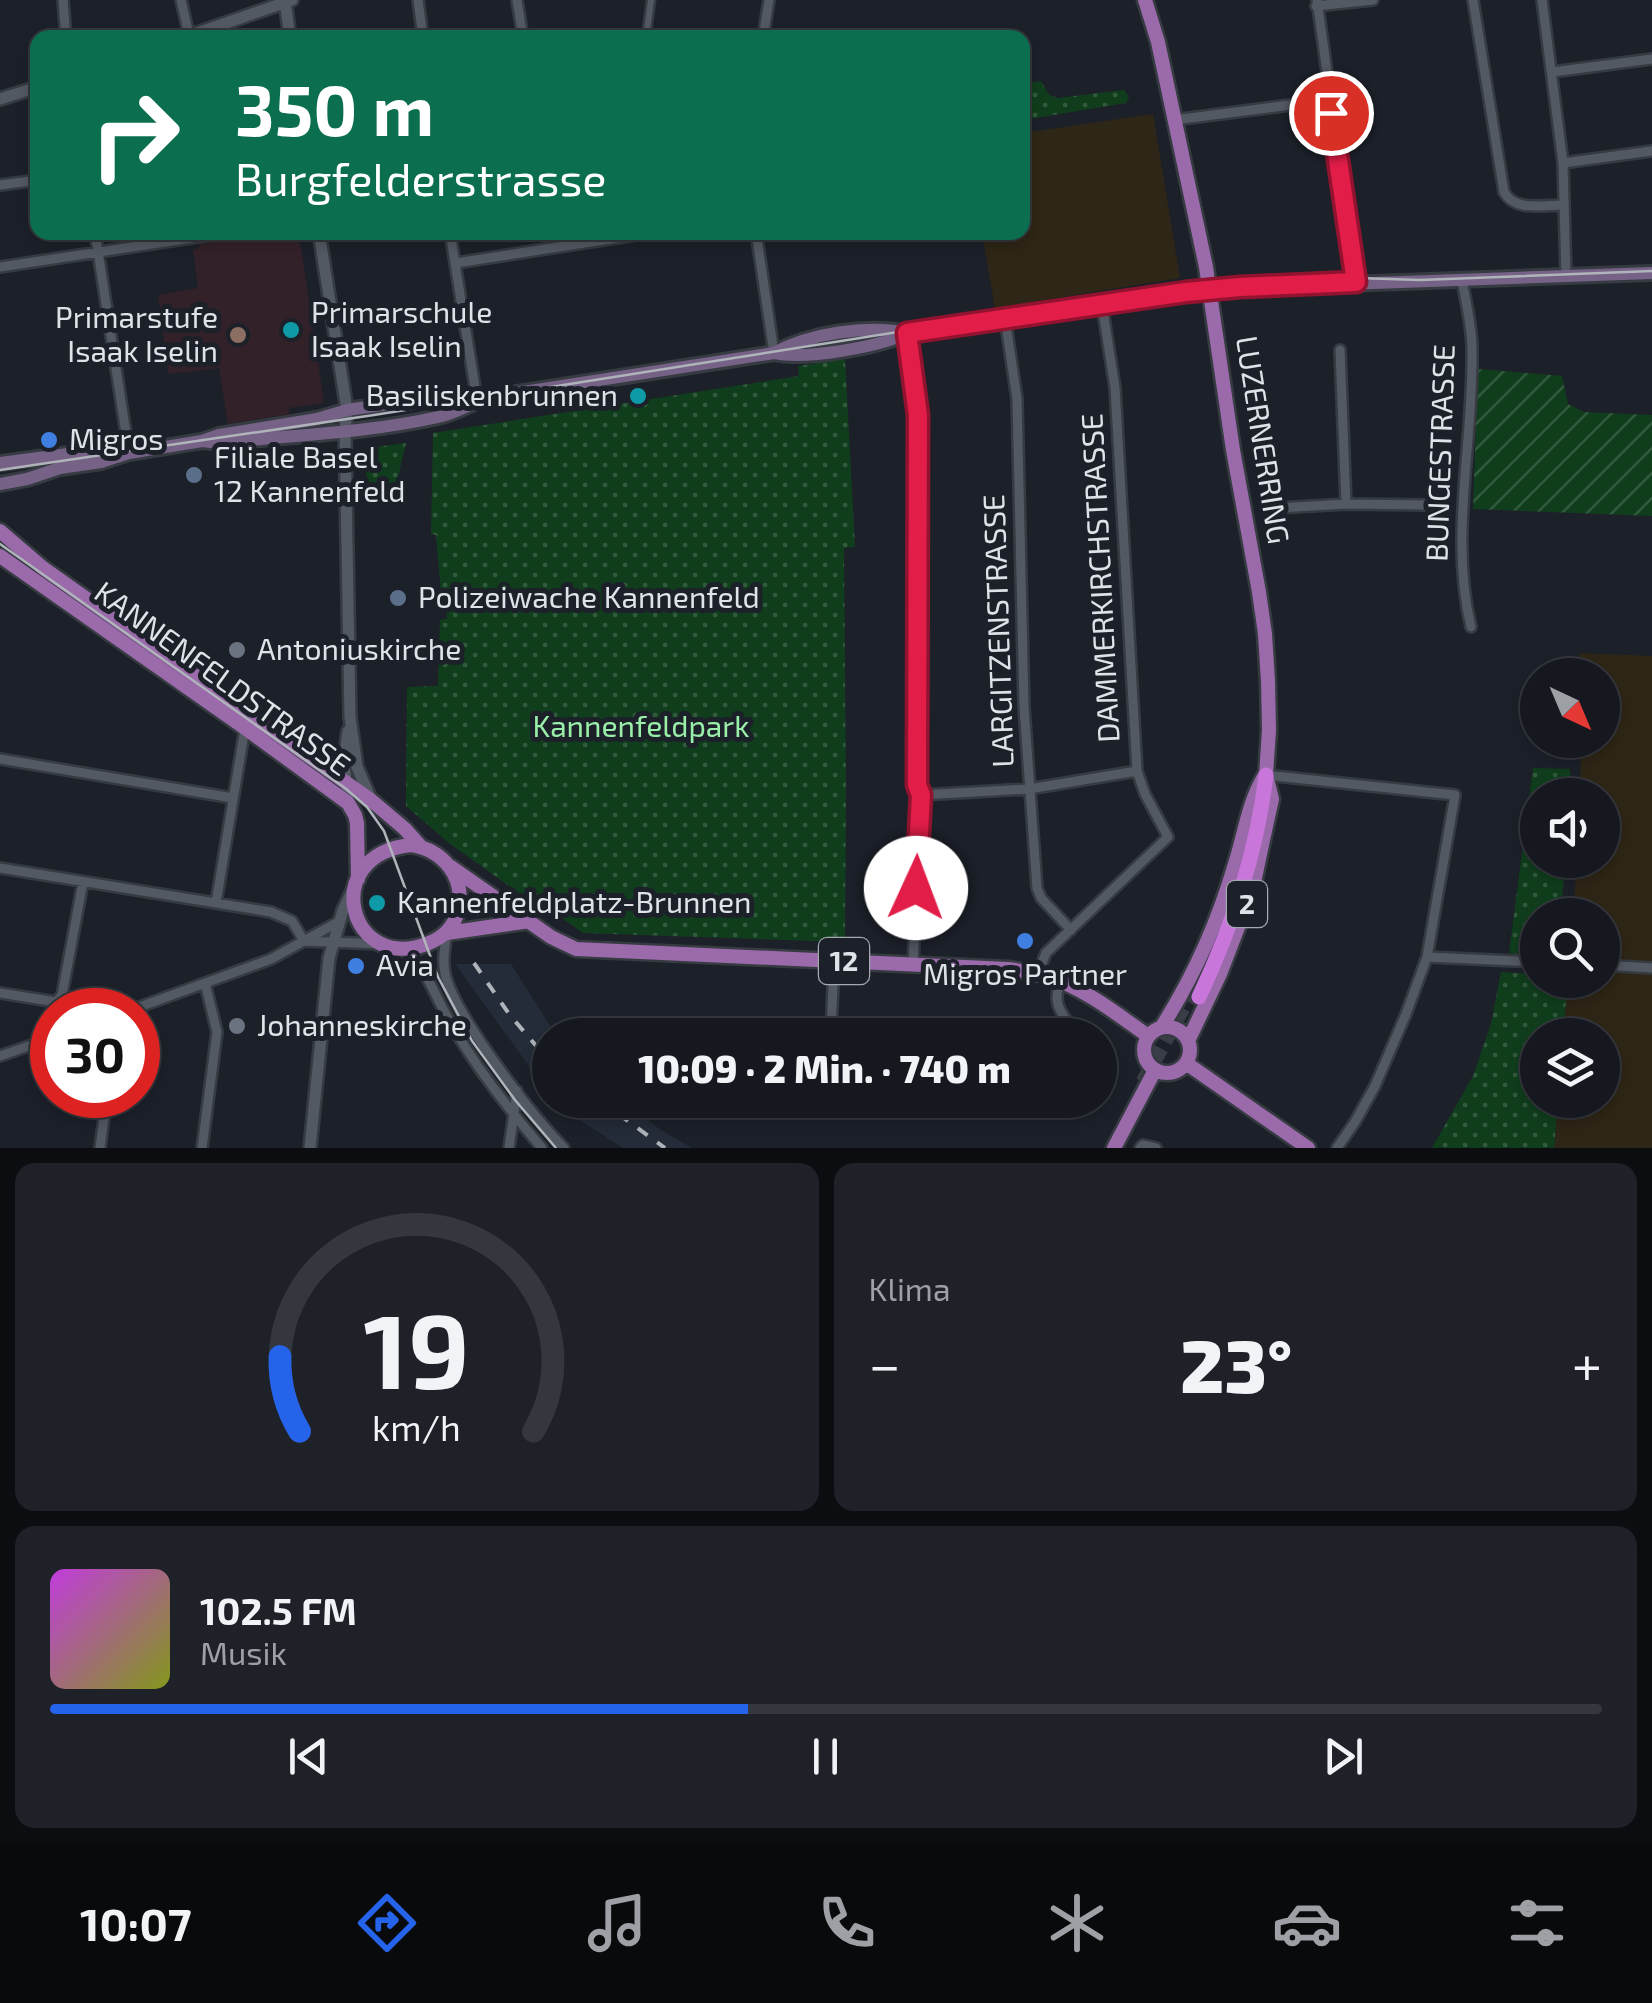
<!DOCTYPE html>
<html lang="de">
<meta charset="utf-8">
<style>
:root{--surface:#15181f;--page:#1e2128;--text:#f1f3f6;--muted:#9da0a4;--line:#34373d;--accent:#2563eb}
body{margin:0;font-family:"Exo 2",sans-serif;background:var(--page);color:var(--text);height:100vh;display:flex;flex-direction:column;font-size:38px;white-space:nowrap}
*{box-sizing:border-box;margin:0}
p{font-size:32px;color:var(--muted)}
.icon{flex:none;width:55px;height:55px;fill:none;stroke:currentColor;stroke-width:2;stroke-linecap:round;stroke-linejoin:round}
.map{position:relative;height:1148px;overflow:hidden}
.side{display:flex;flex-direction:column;gap:15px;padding:15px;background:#0c0d11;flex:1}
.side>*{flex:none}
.hud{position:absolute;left:30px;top:30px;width:1000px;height:210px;border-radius:20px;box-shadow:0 5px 15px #0003,0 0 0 2px var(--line);background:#0b6e4f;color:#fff;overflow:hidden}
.needle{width:65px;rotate:136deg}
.tools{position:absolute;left:1520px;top:658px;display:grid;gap:20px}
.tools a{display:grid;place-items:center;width:100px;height:100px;border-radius:50%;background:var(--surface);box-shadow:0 5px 15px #0003,0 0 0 2px var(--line);font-size:50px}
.speed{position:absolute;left:30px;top:988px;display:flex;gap:20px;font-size:50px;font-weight:700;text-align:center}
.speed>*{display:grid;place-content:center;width:130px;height:130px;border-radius:50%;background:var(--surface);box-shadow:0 5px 15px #0003,0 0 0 2px var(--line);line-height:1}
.speed .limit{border:15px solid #d22;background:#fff;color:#111}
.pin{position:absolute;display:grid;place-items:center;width:85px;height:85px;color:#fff;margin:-42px;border:5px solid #fff;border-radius:50%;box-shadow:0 2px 10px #0007}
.me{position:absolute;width:110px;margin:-55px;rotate:2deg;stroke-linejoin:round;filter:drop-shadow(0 0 8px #0008)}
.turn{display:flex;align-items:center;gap:35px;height:210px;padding:0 40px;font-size:45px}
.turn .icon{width:130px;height:130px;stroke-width:2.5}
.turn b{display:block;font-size:70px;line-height:85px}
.big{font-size:75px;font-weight:800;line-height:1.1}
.side .card{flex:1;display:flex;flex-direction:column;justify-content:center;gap:15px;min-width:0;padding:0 35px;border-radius:20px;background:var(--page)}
.side .dial{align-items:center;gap:0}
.dial svg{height:260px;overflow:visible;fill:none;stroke:var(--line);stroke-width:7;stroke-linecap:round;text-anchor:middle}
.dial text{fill:var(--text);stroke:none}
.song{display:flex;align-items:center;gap:30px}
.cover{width:120px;height:120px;border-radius:15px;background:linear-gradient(135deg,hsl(290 70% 55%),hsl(70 70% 35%))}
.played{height:10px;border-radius:5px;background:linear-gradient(90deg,var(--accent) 45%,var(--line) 45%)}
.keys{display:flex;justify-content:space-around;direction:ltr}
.heat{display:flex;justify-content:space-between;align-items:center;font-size:55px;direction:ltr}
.side .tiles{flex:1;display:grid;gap:15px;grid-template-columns:1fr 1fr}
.card:last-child{grid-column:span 2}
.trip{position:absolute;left:532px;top:1018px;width:585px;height:100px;border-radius:50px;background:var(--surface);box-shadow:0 5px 15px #0003,0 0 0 2px var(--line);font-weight:800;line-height:100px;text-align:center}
.menu{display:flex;height:160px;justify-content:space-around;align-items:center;background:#080a0c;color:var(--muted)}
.menu .icon{width:70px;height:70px}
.menu .selected{color:var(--accent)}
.menu b{font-size:45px;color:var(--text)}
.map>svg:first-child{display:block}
.built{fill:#242c39}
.education{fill:#332129}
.medical{fill:#2e2616}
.park{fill:url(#park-dots)}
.garden{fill:url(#garden-furrows)}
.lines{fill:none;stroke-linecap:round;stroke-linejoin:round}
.minor-tunnel{stroke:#393d46;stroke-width:9;stroke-dasharray:9 4.5;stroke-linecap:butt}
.motorway-tunnel{stroke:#393d46;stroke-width:15;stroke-dasharray:15 8;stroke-linecap:butt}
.pedestrian-casing{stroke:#363a41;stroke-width:11}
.minor-casing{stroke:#363a41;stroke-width:14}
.tertiary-casing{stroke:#363a41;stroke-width:16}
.secondary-casing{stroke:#363a41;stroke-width:18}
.primary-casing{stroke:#363a41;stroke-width:19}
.motorway-casing{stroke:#363a41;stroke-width:20}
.pedestrian{stroke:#535963;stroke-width:6}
.minor{stroke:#535963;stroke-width:9}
.tertiary{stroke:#535963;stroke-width:11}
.secondary{stroke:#766287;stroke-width:12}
.primary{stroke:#9a6aab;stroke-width:14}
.motorway{stroke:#c976db;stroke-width:15}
.tram{stroke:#afb3ba;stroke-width:2.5}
.rail{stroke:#afb3ba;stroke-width:4;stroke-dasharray:12 12;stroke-linecap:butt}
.route-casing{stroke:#92132f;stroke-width:25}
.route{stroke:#e11d48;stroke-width:18}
.culture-dot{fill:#0f9aa8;stroke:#1c2029;stroke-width:4}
.education-dot{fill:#8d6e63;stroke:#1c2029;stroke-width:4}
.shop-dot{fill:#3f7fe0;stroke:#1c2029;stroke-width:4}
.service-dot{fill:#5c6f8a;stroke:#1c2029;stroke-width:4}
.worship-dot{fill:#6b7280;stroke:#1c2029;stroke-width:4}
.labels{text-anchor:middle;stroke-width:10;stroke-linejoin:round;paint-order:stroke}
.shield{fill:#1c2029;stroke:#a4a8af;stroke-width:2.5}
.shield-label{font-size:28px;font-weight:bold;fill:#dfe3e9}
.poi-label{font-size:30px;fill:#dfe3e9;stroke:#1c2029;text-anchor:start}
.street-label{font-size:30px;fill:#dfe3e9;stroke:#1c2029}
.park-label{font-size:30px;fill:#99eea8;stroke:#1c2029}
</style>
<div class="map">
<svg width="1652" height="1148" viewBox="0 0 1652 1148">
<defs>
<pattern id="park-dots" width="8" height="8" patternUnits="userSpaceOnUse" patternTransform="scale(2.5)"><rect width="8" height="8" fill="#103e1c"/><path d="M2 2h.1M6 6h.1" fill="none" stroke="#325a3d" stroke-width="1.8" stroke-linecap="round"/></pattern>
<pattern id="garden-furrows" width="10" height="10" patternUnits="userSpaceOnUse" patternTransform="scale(2.5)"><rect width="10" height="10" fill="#103e1c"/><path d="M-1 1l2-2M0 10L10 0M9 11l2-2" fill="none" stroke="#325a3d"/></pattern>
</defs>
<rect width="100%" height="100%" fill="#1c2029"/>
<path class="built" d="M 455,964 L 511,964 L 556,1035 L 550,1035 L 550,1095 Z
M 554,1100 L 623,1100 L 661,1130 L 692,1148 L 623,1148 L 558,1106 Z"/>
<path class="education" d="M 274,233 L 299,234 L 324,403 L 289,408 L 289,414 L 228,424 L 219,368 L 168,374 L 158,295 L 198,288 L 193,249 L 198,249 L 200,244 Z"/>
<path class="medical" d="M 1153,114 L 1180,278 L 995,308 L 982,233 L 1022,232 L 1023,133 Z
M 1579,653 L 1652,656 L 1652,1148 L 1554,1148 L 1558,1100 L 1602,1100 L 1602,1035 L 1563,1035 L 1568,980 L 1602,980 L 1602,915 L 1573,915 L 1577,860 L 1602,860 L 1602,795 L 1580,795 L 1581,740 L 1602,740 L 1602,675 L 1580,675 Z"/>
<path class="park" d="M 1041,81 L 1049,95 L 1058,98 L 1124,90 L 1129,97 L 1126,103 L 1023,120 L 1023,84 Z
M 845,359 L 855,547 L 844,548 L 846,794 L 845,942 L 583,933 L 556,914 L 553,917 L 450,844 L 406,806 L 407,687 L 438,686 L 440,620 L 447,619 L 447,593 L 441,592 L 436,535 L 431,534 L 433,433 L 799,376 L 798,366 Z
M 406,443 L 393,498 L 367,500 L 366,452 L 369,448 Z
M 1533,768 L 1570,769 L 1571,795 L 1538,795 L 1538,860 L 1566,860 L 1560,915 L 1538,915 L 1537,955 L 1509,953 Z
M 1501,972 L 1537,974 L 1538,980 L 1568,980 L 1563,1035 L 1538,1035 L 1538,1100 L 1558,1100 L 1554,1148 L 1432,1148 L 1473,1076 L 1491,1024 Z"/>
<path class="garden" d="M 1478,369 L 1562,376 L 1568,404 L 1584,412 L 1652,415 L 1652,516 L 1473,509 Z"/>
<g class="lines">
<path class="minor-tunnel" d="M 1429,505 L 1449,505"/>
<path class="motorway-tunnel" d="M 1143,1082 L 1191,993"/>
<defs>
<path id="pedestrian" d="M 646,38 L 651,0"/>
<path id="minor" d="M 63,0 L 66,38
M 181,0 L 189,35
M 418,0 L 423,38
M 517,0 L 523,38
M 1317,0 L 1356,282
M 1473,0 L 1504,192 C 1515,212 1543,205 1564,205
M 1542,0 L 1563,163 L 1566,276
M 1316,6 L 1373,0
M 763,38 L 769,0
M 1552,72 L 1652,59
M 1174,120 L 1329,100
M 1563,163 L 1652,151
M 0,185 L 38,180
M 95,232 L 129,453
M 450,232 L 477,400
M 756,232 L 774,353
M 456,263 L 655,232
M 0,267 L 231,232
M 1462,280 C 1466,303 1472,327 1472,349 C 1474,441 1449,537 1471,627
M 1005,318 L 1017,399 L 1024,707 L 1037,888 L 1041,898 L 1071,930
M 907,333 L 918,415 L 917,785 L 921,795 L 913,964
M 1340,350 L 1346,504
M 1278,508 L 1346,504 L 1429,505
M 0,759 L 233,798
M 1266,775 L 1455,795 L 1427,957 L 1406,1014 L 1375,1086 L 1355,1122 L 1337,1148
M 921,795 L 1029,789 L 1137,771
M 0,868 L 271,912 L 292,921 L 304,941
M 216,903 L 245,728
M 447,933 C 445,946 442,960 445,973 C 454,1015 532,1115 564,1148
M 304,941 L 381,944
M 407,948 C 427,971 438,1003 454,1029 C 479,1071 510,1111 542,1148
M 1427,957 L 1538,962
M 1602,965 L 1652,968
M 1038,973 L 1046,953 L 1168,837 L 1145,794 L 1137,771 L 1115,388 L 1102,305
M 1061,981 C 1050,1006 1064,1015 1077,1035
M 0,993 L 56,1002 L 62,995 L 83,882
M 131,1010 L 271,959 L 340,921
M 831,1035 L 834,961
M 0,1056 L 52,1038
M 100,1148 L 107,1095
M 202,1148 L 217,1032 L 205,983
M 509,1148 L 517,1091
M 1140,1148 L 1143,1145 L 1156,1148"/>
<path id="tertiary" d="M 285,0 L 290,38
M 183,38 L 292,0
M 0,99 L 38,87
M 319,232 L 347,410 L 345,430 L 350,717 L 357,767 L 370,797
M 348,731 L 344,762 L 348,803
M 310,1148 L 329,958 L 343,910 L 354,887"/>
<path id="secondary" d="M 774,353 C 811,333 866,325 907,333
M 202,441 L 220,443 C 292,435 367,433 438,417 C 460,412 474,400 497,396 L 774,353 C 805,360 879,347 907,333 L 1233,288 L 1652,273
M 0,463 L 98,450 L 121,452
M 0,484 L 27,479 L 60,468 L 101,462 L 129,453 L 202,441 L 219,435 L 317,419 L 347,410 L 450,395 L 477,400"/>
<path id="primary" d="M 1145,0 L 1158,42 L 1206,267 L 1233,450 L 1259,592 L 1265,634 L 1268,681 L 1269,730 L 1266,775 L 1272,799 L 1263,840 L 1255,878 L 1242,917 L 1220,974 L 1188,1041
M 0,531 L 43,568 L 372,801 L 405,829 L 421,847
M 0,556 L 245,728 L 348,803 L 355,815 L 357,823 L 358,879
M 411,845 C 443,850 466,877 458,911 C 454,927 444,937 429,943 C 349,976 317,855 411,845 Z
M 451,867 L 551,937 L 576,949 L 1008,969 C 1021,971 1034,972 1047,976 C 1084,988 1117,1014 1148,1036
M 447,933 L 530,921
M1144 1050a23 23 0 1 1 46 0a23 23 0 1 1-46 0Z
M 1161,1028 C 1193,978 1218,922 1235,864 C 1245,833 1248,803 1265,775
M 1186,1063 L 1308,1148
M 1114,1148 L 1155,1070"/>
<path id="motorway" d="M 1199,997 C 1232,927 1257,852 1266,775"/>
</defs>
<use href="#pedestrian" class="pedestrian-casing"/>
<use href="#minor" class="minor-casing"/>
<use href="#tertiary" class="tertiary-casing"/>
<use href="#secondary" class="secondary-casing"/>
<use href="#primary" class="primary-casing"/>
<use href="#motorway" class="motorway-casing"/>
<use href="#pedestrian" class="pedestrian"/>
<use href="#minor" class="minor"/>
<use href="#tertiary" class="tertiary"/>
<use href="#secondary" class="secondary"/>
<use href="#primary" class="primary"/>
<use href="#motorway" class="motorway"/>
<path class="tram" d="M 0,470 L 374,415 L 1208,283 L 1325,277 L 1420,280 L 1652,271
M 0,544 L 345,788 L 367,807 L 384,831 L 438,977 L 472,1041 L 515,1100 L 556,1148"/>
<path class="rail" d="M 474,963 L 509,1014 L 550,1062
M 599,1100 L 665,1148"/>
</g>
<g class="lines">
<defs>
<path id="route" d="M 916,888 L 921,795 L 917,785 L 918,415 L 907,333 L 1186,292 L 1240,287 L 1356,282 L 1331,113"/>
</defs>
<use href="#route" class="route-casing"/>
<use href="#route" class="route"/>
</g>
<g class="culture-dot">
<circle cx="291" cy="330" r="10"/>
<circle cx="638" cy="396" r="10"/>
<circle cx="377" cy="903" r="10"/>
</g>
<circle class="education-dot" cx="238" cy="335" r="10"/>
<g class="shop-dot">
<circle cx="49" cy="440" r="10"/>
<circle cx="1025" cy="941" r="10"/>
<circle cx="356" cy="966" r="10"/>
</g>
<g class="service-dot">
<circle cx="194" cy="475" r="10"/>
<circle cx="398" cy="598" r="10"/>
</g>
<g class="worship-dot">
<circle cx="237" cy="650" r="10"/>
<circle cx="237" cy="1026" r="10"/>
</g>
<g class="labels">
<g class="shield">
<rect x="1227" y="881" width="40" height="46" rx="8"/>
<rect x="819" y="938" width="50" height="46" rx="8"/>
</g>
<g class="shield-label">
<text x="1247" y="914">2</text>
<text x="844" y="971">12</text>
</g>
<g class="poi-label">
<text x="311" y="323">Primarschule<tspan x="311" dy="34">Isaak Iselin</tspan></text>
<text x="218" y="328" text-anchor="end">Primarstufe<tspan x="218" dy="34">Isaak Iselin</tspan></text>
<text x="618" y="406" text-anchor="end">Basiliskenbrunnen</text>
<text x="69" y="450">Migros</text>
<text x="214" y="468">Filiale Basel<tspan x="214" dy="34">12 Kannenfeld</tspan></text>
<text x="418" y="608">Polizeiwache Kannenfeld</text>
<text x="257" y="660">Antoniuskirche</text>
<text x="397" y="913">Kannenfeldplatz-Brunnen</text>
<text x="376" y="976">Avia</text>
<text x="1025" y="985" text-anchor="middle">Migros Partner</text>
<text x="257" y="1036">Johanneskirche</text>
</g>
<g class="street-label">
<text transform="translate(1262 440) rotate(81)" y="10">LUZERNERRING</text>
<text transform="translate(1441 453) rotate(-88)" y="10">BUNGESTRASSE</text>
<text transform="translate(1101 578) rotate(-93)" y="10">DAMMERKIRCHSTRASSE</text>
<text transform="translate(999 631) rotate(-92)" y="10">LARGITZENSTRASSE</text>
<text transform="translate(222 679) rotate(36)" y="10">KANNENFELDSTRASSE</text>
</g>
<g class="park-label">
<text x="641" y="737">Kannenfeldpark</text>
</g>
</g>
</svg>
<div class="tools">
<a><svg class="needle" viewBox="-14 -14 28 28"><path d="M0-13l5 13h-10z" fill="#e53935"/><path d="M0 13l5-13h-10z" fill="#9da0a4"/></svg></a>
<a><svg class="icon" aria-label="sound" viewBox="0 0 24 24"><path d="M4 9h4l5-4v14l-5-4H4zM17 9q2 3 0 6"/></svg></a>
<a><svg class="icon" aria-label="search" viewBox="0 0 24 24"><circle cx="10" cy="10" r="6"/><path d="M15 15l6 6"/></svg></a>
<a><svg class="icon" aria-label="layers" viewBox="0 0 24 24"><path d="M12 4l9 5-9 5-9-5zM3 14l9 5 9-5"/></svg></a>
</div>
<div class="speed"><div class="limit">30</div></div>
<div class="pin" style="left:1331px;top:113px;background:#d93025"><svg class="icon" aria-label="arrive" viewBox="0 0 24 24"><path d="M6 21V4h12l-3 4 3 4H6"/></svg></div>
<svg class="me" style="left:916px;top:888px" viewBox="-20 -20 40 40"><circle r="19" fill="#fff"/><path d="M0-13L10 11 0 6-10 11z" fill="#e11d48"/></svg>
<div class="trip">10:09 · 2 Min. · 740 m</div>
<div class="hud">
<div class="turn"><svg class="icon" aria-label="right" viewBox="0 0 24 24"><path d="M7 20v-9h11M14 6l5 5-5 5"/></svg><div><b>350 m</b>Burgfelderstrasse</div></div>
</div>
</div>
<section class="side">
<div class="tiles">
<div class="card dial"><svg viewBox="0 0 100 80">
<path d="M14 69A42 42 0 1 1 86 69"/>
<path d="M14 69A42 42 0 0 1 8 46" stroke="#2563eb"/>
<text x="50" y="56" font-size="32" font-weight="700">19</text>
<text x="50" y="72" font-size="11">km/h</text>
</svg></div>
<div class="card"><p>Klima</p>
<div class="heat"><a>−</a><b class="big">23°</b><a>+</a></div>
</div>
<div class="card">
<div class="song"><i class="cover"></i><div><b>102.5 FM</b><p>Musik</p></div></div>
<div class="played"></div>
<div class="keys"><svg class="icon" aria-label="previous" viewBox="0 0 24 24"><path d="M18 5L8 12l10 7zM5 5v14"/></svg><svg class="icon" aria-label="pause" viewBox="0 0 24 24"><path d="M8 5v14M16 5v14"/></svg><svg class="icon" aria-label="next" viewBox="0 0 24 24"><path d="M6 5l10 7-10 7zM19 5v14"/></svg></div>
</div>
</div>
</section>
<nav class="menu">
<b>10:07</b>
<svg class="icon selected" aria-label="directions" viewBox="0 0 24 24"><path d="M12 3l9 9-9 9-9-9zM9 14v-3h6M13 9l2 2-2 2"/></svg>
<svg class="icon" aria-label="music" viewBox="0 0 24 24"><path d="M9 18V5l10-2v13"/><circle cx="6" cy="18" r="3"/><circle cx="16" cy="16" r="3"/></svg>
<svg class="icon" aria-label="phone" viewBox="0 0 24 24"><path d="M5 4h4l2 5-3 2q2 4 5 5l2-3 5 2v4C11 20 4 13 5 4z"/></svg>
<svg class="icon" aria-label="climate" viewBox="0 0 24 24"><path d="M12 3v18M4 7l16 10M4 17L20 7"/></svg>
<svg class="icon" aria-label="car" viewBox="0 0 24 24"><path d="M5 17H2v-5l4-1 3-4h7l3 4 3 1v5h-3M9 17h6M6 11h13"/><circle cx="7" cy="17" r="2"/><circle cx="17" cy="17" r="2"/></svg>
<svg class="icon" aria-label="filters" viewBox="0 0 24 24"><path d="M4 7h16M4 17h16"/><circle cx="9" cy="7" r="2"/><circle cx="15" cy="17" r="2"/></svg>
</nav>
